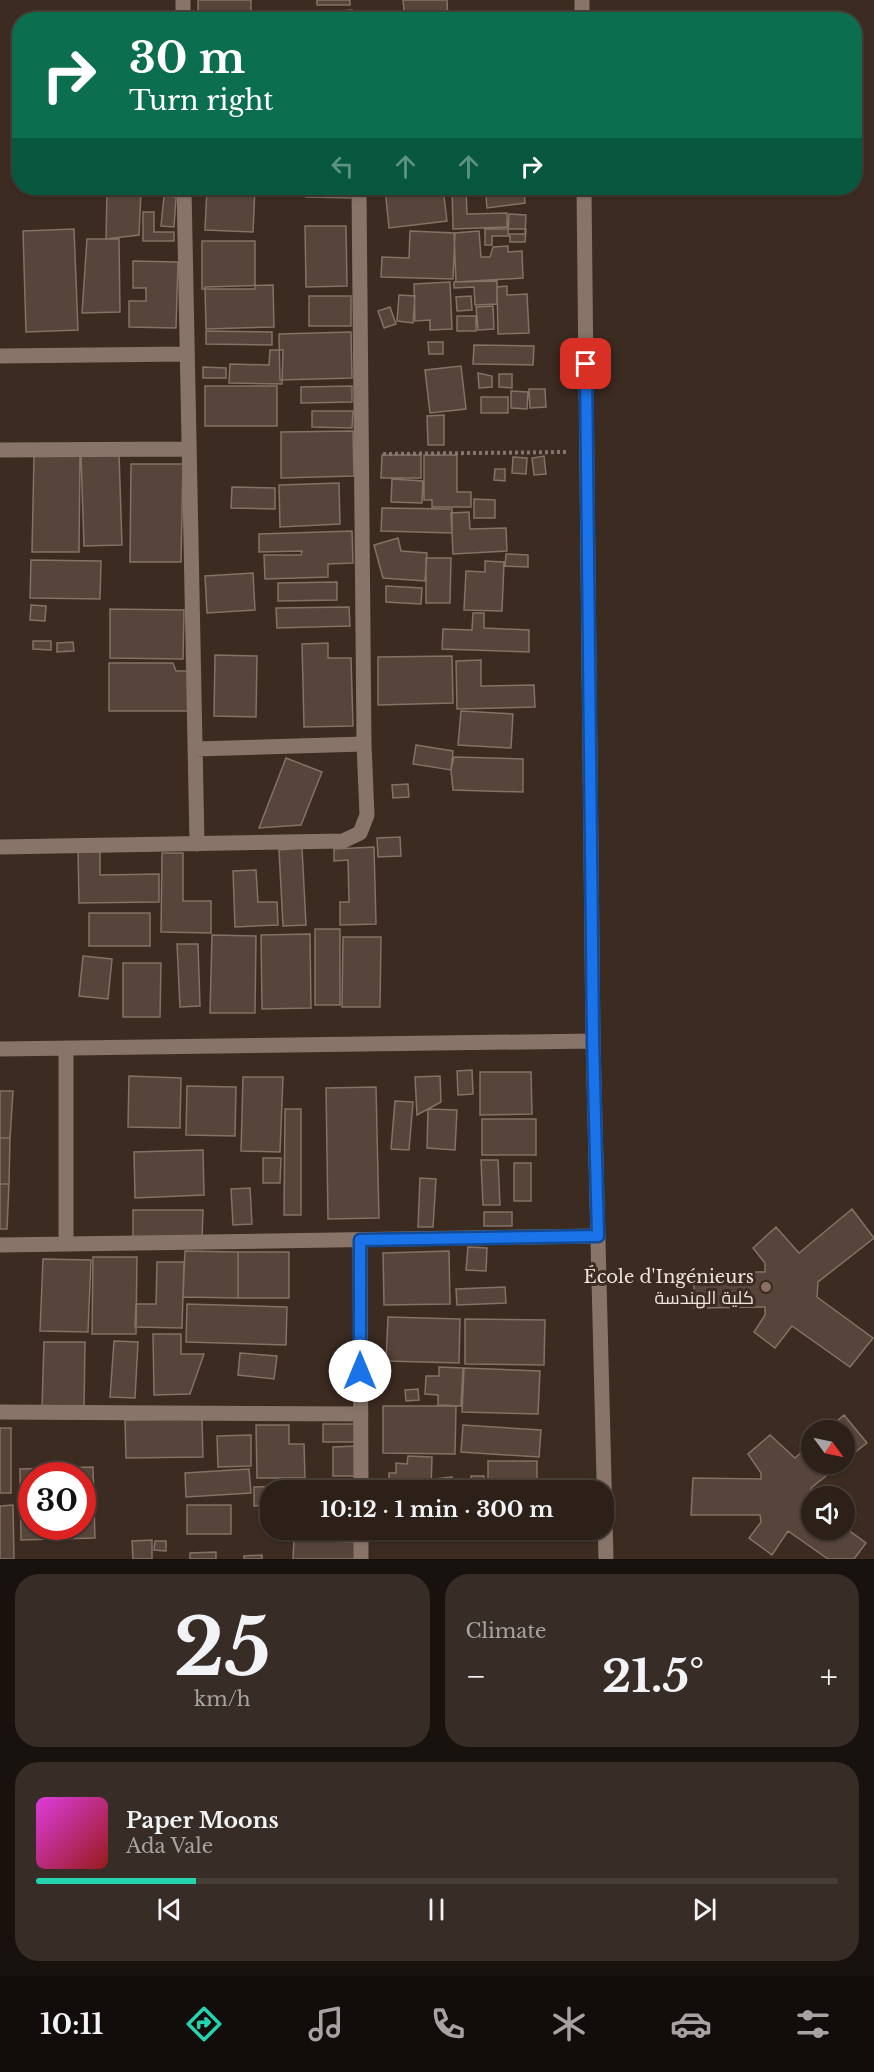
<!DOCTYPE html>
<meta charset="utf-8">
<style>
:root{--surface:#2c2019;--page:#382d26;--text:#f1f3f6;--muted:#a6a3a2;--line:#483e38;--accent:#23d5af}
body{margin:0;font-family:"Libre Baskerville",Cairo,serif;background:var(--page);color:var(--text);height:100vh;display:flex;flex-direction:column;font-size:22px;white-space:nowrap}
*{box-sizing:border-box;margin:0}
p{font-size:20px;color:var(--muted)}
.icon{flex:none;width:33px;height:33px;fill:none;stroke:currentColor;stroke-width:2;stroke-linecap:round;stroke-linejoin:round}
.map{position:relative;height:1559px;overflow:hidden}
.panel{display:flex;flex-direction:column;gap:15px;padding:15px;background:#18120e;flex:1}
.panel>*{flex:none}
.guide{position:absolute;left:12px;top:12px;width:850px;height:183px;border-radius:24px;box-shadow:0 2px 4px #0004,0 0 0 2px var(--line);background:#0b6e4f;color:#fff;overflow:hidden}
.needle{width:39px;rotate:123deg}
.tools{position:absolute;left:801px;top:1420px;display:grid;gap:12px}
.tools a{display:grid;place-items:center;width:54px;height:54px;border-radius:50%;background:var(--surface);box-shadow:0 2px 4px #0004,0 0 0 2px var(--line);font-size:30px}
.speed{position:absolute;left:18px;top:1462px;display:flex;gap:12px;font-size:30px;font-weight:700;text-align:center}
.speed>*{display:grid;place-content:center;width:78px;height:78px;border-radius:50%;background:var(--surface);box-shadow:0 2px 4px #0004,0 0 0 2px var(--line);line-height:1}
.speed .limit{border:9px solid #d22;background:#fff;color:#111}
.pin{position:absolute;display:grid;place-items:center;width:51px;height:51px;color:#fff;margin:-26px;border-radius:12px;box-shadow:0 3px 9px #0006}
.me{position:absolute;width:66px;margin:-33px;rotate:0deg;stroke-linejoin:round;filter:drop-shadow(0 0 4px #0008)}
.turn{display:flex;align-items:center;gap:21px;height:126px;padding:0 18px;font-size:27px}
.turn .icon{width:78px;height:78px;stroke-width:2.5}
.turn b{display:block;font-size:42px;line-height:51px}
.lanes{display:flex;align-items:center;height:57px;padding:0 18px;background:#0003;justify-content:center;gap:30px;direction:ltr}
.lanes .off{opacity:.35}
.big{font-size:45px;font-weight:800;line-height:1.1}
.panel .tile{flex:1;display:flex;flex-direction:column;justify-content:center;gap:9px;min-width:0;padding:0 21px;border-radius:24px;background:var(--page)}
.panel .dial{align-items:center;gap:0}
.dial b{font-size:78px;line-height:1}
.song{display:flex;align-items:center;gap:18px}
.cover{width:72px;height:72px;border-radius:9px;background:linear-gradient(135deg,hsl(300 70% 55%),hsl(0 70% 35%))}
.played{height:6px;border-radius:3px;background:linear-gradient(90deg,var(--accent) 20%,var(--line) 20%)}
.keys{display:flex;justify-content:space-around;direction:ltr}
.heat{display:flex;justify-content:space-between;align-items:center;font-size:33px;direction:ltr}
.panel .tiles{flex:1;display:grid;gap:15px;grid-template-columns:1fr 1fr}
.tile:last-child{grid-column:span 2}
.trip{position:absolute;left:260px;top:1480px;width:354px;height:60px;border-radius:24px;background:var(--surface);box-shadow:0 2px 4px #0004,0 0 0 2px var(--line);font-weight:800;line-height:60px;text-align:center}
.menu{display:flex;height:96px;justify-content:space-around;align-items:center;background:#120d0a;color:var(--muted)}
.menu .icon{width:42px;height:42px}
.menu .on{color:var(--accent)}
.menu b{font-size:27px;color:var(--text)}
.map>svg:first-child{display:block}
.building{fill:#57453b;stroke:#857166;stroke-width:1.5;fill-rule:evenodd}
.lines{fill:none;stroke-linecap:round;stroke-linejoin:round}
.path{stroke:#84766d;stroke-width:4;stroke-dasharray:3 3;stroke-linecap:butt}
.minor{stroke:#887469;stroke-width:15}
.route-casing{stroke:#114b97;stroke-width:15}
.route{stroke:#1a73e8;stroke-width:10}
.education-dot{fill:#8d6e63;stroke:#3b2b21;stroke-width:2}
.labels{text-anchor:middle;stroke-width:6;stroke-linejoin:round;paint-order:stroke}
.poi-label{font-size:18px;fill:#efe3dd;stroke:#3b2b21;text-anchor:end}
</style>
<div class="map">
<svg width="874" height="1559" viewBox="0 0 874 1559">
<rect width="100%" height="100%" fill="#3b2b21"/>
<path class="building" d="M 198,0 L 251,0 L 251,11 L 198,12 Z
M 317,0 L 350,0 L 350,5 L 317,5 Z
M 403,0 L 447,0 L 448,20 L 405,20 Z
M 352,10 L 352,20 L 303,20 L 303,14 Z
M 164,11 L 165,20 L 119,20 L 119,13 Z
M 398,11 L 398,20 L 364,20 L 364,12 Z
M 297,17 L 298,20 L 254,20 L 254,19 Z
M 207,188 L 255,188 L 253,232 L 205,230 Z
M 306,188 L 351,188 L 351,198 L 306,197 Z
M 385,188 L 443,188 L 447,221 L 389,228 Z
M 452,188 L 466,188 L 467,214 L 507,213 L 507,227 L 453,229 Z
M 141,191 L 139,235 L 106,239 L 107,192 Z
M 524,191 L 525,203 L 487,208 L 486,196 Z
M 164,196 L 176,197 L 174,227 L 161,226 Z
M 143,212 L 154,212 L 154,232 L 174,232 L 174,241 L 143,241 Z
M 509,214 L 526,215 L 525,234 L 508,234 Z
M 305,226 L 346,226 L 347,286 L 306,287 Z
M 74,229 L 78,330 L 26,332 L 23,231 Z
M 485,229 L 526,229 L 525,242 L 510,242 L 510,236 L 492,236 L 492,245 L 485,245 Z
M 410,231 L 455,233 L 453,279 L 381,277 L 382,257 L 409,258 Z
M 479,231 L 481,257 L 490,257 L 493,247 L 508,246 L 508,252 L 522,251 L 523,278 L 456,282 L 454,233 Z
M 87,239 L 119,239 L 120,312 L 82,313 Z
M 202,241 L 255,241 L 255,289 L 202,289 Z
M 133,261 L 178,262 L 176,328 L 129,327 L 129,301 L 146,301 L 146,288 L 133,288 Z
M 497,281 L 497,304 L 475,305 L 474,287 L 454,288 L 454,282 Z
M 450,282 L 452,329 L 430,330 L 430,320 L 415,321 L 414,284 Z
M 273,285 L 274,327 L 206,329 L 205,287 Z
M 507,286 L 507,295 L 527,294 L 529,333 L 498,334 L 497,287 Z
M 399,295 L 415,296 L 413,323 L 397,321 Z
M 309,296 L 351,296 L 351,326 L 309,326 Z
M 471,296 L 472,310 L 457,311 L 456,297 Z
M 493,306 L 494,329 L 478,330 L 476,307 Z
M 390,307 L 396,324 L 384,328 L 378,311 Z
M 457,316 L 476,316 L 476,331 L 457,331 Z
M 206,331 L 272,332 L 272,345 L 206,344 Z
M 351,332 L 352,378 L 280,380 L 279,334 Z
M 428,342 L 443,342 L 443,354 L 429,354 Z
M 474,345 L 534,346 L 533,365 L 473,364 Z
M 270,350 L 283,350 L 282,384 L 229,383 L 230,364 L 269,365 Z
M 461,366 L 466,409 L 430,413 L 425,370 Z
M 203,367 L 226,368 L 226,378 L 203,378 Z
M 478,373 L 492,376 L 492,387 L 479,388 Z
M 499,374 L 512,374 L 512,388 L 499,387 Z
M 205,386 L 277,386 L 277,426 L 205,426 Z
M 352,386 L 352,402 L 301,403 L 301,387 Z
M 529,389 L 545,389 L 546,407 L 530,408 Z
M 511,391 L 528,392 L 527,409 L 511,408 Z
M 481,397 L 508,397 L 508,413 L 481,413 Z
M 312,411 L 353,411 L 352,428 L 312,427 Z
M 444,415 L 444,445 L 428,445 L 427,416 Z
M 353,431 L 354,476 L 281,478 L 281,432 Z
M 119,454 L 122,545 L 84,546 L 81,455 Z
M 382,455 L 421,455 L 421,478 L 381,478 Z
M 424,455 L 457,455 L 457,492 L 471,492 L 471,507 L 432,507 L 432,500 L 424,500 Z
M 34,456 L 80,456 L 79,552 L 32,552 Z
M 544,456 L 546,474 L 534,475 L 532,458 Z
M 513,457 L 527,458 L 526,474 L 512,473 Z
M 131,464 L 183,464 L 181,562 L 130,562 Z
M 495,469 L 505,469 L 505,481 L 494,480 Z
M 392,479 L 423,481 L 422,503 L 391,502 Z
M 339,483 L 340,524 L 280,527 L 279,485 Z
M 232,487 L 275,488 L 275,509 L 231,508 Z
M 474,499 L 495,500 L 495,518 L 474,518 Z
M 382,508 L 452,509 L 452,533 L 381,531 Z
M 469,512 L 470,529 L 506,528 L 507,551 L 453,554 L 451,513 Z
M 352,531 L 353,563 L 328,564 L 328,577 L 265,579 L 264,555 L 301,555 L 302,551 L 259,552 L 259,534 Z
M 398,538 L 401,551 L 427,553 L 425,581 L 383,578 L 374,545 Z
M 506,554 L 528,555 L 528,567 L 505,566 Z
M 426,558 L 451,558 L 450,603 L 426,603 Z
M 31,560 L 101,561 L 100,599 L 30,598 Z
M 485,561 L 504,562 L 502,611 L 464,610 L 466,571 L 485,572 Z
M 253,573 L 255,610 L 207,613 L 205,576 Z
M 337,582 L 337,600 L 278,601 L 278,583 Z
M 386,586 L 422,588 L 421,604 L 386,602 Z
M 31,605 L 46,606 L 45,621 L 30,620 Z
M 349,607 L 350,626 L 277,628 L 276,608 Z
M 110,609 L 184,610 L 183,659 L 110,658 Z
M 473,613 L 484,613 L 484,628 L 529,630 L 529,652 L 442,649 L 443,629 L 472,630 Z
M 33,641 L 51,641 L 51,650 L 33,649 Z
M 73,642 L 74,651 L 57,652 L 57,643 Z
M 328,643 L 328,658 L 351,658 L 353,726 L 304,727 L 302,644 Z
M 215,655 L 257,656 L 256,717 L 214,716 Z
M 452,656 L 453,703 L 378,705 L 378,657 Z
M 481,660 L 481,686 L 534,685 L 535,707 L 457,709 L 456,661 Z
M 109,663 L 173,663 L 176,671 L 188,671 L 188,711 L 109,711 Z
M 461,711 L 513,714 L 511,748 L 458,745 Z
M 416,745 L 453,751 L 451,770 L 413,764 Z
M 454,757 L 523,759 L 523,792 L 453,790 L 451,770 Z
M 286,758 L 322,772 L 301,825 L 259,828 Z
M 408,784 L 409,797 L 393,798 L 392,785 Z
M 400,837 L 401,856 L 378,857 L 377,838 Z
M 374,847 L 376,924 L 340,925 L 340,902 L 349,902 L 348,860 L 334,861 L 334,849 Z
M 302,848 L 306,925 L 283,926 L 279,850 Z
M 78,850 L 100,850 L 100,875 L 159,874 L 159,902 L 79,903 Z
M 162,853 L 183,853 L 183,901 L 211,901 L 211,933 L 161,932 Z
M 256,870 L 258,902 L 277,902 L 278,925 L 235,927 L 233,871 Z
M 89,913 L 150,913 L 150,946 L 89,946 Z
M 315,929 L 340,929 L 340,1005 L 315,1005 Z
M 310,934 L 311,1008 L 262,1009 L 261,935 Z
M 212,935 L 256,936 L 255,1013 L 210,1013 Z
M 343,937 L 381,937 L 380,1007 L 342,1007 Z
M 177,944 L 198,944 L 200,1006 L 180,1007 Z
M 83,956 L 112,959 L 108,999 L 79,996 Z
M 123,963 L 161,963 L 160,1017 L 123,1017 Z
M 472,1070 L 473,1094 L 458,1095 L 457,1071 Z
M 480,1072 L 531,1072 L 532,1114 L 480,1115 Z
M 129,1076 L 181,1078 L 180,1128 L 128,1127 Z
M 440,1076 L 441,1102 L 417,1115 L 415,1077 Z
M 243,1077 L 283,1077 L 280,1152 L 241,1151 Z
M 187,1086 L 236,1087 L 235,1136 L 186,1135 Z
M 376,1087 L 379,1218 L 328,1219 L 326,1088 Z
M 0,1091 L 13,1091 L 10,1138 L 0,1138 Z
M 395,1101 L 413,1102 L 409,1150 L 391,1149 Z
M 285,1109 L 301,1109 L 301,1215 L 284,1215 Z
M 428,1109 L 457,1110 L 455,1150 L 427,1148 Z
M 482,1119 L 536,1119 L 536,1155 L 482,1155 Z
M 0,1138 L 10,1138 L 9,1184 L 0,1184 Z
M 203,1150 L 204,1195 L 135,1198 L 134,1152 Z
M 263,1158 L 281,1158 L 280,1183 L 263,1183 Z
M 481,1160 L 498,1160 L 500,1205 L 483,1205 Z
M 514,1163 L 531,1163 L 531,1201 L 514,1201 Z
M 420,1178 L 436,1179 L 433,1227 L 418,1227 Z
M 0,1184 L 9,1184 L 7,1229 L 0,1229 Z
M 250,1188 L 252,1224 L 233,1225 L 231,1189 Z
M 852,1209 L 874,1238 L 818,1282 L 817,1297 L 873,1338 L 850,1367 L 792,1326 L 775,1348 L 754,1332 L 765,1315 L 765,1307 L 694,1308 L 694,1272 L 765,1272 L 765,1263 L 753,1248 L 776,1227 L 799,1253 Z
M 133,1210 L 203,1210 L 202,1240 L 133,1239 Z
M 484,1212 L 512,1212 L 512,1226 L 484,1226 Z
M 468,1247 L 487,1248 L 486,1271 L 466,1270 Z
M 185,1251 L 238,1252 L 238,1298 L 183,1297 Z
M 449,1251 L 450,1304 L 384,1305 L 383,1253 Z
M 238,1252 L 289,1252 L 289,1298 L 238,1298 Z
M 93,1257 L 137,1257 L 136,1334 L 92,1334 Z
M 43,1259 L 91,1260 L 88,1332 L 40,1331 Z
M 157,1262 L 184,1262 L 182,1328 L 135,1327 L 136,1304 L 156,1304 Z
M 505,1287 L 506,1303 L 457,1305 L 456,1289 Z
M 187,1304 L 287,1307 L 286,1345 L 186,1342 Z
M 388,1317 L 460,1319 L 459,1363 L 386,1361 Z
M 465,1319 L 545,1320 L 544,1365 L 465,1364 Z
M 153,1334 L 181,1334 L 181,1354 L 204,1354 L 190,1394 L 154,1395 Z
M 114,1341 L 138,1342 L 135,1398 L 110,1397 Z
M 44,1342 L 85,1342 L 84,1409 L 42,1408 Z
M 240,1353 L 277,1356 L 274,1379 L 238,1375 Z
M 439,1367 L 463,1368 L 461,1406 L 438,1405 L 438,1395 L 425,1394 L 426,1376 L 439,1376 Z
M 464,1368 L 540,1371 L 538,1414 L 462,1412 Z
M 418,1389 L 419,1400 L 406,1401 L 405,1390 Z
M 383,1406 L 456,1406 L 455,1454 L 383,1453 Z
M 844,1415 L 867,1443 L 844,1461 L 844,1431 L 825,1431 Z
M 202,1419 L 203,1457 L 126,1458 L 125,1420 Z
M 323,1424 L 356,1424 L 356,1442 L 323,1442 Z
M 256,1425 L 289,1425 L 289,1444 L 304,1444 L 305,1478 L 257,1478 Z
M 463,1425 L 541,1430 L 539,1457 L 461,1452 Z
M 0,1428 L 11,1428 L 11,1493 L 0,1493 Z
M 251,1435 L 251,1466 L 218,1467 L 217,1436 Z
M 770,1435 L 795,1458 L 812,1443 L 812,1464 L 841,1464 L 811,1488 L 812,1530 L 844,1530 L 844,1527 L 866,1543 L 854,1559 L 828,1559 L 788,1531 L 772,1555 L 749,1538 L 761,1522 L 760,1515 L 691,1515 L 693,1478 L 761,1479 L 761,1473 L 748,1454 Z
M 357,1446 L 358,1476 L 333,1476 L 333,1447 Z
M 408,1456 L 432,1457 L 431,1488 L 389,1488 L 389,1473 L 396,1473 L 396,1463 L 407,1464 Z
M 488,1461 L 537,1461 L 537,1491 L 488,1491 Z
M 93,1467 L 95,1538 L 21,1540 L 20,1469 ZM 32,1476 L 82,1476 L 82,1527 L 32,1527 Z
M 249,1469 L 251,1493 L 186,1497 L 185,1473 Z
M 471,1476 L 484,1476 L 484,1491 L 472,1491 Z
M 452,1477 L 453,1491 L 436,1491 L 435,1479 Z
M 286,1486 L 286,1491 L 270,1491 L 270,1505 L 254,1506 L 254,1487 Z
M 13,1505 L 14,1559 L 0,1559 L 0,1506 Z
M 187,1505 L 231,1505 L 231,1534 L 187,1534 Z
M 330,1530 L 358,1530 L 358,1536 L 330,1536 Z
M 152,1540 L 152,1559 L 133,1559 L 132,1541 Z
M 294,1540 L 358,1542 L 357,1559 L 293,1559 Z
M 155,1541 L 166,1541 L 166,1551 L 154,1550 Z
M 216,1552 L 216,1559 L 190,1559 L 190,1553 Z
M 262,1555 L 262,1559 L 244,1559 L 244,1556 Z"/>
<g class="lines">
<path class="path" d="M 383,454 L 568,452"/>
<path class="minor" d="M 582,0 L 582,20
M 183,20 L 183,0
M 184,188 L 197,844
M 584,188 L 593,1041 L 606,1559
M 0,356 L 187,354
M 0,450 L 188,449
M 195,749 L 364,744
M 0,847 L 343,841 L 360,833 L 367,815 L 364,744 L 359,188
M 66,1048 L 66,1244
M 0,1049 L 593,1041
M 360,1240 L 361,1491
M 0,1245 L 598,1236
M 0,1412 L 361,1414
M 361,1530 L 361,1559"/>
</g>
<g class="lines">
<defs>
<path id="route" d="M 360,1371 L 360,1240 L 598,1236 L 593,1041 L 586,364"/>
</defs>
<use href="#route" class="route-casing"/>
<use href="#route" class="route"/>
</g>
<circle class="education-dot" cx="766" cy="1287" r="6"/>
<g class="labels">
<g class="poi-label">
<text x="754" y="1283">École d'Ingénieurs<tspan x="754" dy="21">كلية الهندسة</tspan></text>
</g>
</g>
</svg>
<div class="tools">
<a><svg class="needle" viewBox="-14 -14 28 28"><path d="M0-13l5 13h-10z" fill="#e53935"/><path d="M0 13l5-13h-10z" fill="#a6a3a2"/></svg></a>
<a><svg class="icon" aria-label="sound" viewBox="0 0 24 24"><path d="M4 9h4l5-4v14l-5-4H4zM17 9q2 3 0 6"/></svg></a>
</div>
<div class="speed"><div class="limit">30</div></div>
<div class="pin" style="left:586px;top:364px;background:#d93025"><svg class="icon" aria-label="arrive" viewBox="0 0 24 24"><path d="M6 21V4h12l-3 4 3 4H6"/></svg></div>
<svg class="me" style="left:360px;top:1371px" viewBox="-20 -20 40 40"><circle r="19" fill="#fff"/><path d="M0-13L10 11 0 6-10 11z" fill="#1a73e8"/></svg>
<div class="trip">10:12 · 1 min · 300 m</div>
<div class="guide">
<div class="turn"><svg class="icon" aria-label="right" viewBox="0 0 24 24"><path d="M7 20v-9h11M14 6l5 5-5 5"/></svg><div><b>30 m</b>Turn right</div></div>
<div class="lanes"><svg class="icon off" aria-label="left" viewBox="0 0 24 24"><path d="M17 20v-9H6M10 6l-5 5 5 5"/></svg><svg class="icon off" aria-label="ahead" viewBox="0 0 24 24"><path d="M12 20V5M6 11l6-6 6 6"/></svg><svg class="icon off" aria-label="ahead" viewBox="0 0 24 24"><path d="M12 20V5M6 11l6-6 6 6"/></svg><svg class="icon" aria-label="right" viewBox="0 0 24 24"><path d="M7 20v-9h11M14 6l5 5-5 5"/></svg></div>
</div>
</div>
<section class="panel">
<div class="tiles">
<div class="tile dial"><b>25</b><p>km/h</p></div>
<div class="tile"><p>Climate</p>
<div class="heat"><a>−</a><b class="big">21.5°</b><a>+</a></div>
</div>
<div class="tile">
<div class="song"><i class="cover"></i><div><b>Paper Moons</b><p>Ada Vale</p></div></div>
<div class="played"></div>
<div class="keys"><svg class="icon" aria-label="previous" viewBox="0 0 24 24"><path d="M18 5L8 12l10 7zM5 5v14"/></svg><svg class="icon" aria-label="pause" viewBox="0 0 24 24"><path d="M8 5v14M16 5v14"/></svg><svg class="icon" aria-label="next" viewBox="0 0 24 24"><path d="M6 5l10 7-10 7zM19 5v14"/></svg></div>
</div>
</div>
</section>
<nav class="menu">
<b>10:11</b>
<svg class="icon on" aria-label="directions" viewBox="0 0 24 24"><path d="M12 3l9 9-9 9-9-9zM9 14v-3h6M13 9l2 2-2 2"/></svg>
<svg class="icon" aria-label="music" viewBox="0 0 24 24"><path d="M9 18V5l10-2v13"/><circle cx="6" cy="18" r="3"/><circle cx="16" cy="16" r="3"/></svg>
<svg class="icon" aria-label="phone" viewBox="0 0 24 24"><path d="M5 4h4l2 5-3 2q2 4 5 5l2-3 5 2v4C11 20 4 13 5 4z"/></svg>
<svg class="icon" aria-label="climate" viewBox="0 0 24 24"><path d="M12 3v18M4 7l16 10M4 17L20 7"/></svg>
<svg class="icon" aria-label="car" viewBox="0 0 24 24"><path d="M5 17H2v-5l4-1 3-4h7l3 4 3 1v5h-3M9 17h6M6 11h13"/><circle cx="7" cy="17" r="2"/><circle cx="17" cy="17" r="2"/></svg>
<svg class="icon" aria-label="filters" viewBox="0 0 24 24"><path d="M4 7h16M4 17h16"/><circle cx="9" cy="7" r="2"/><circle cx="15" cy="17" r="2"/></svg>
</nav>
